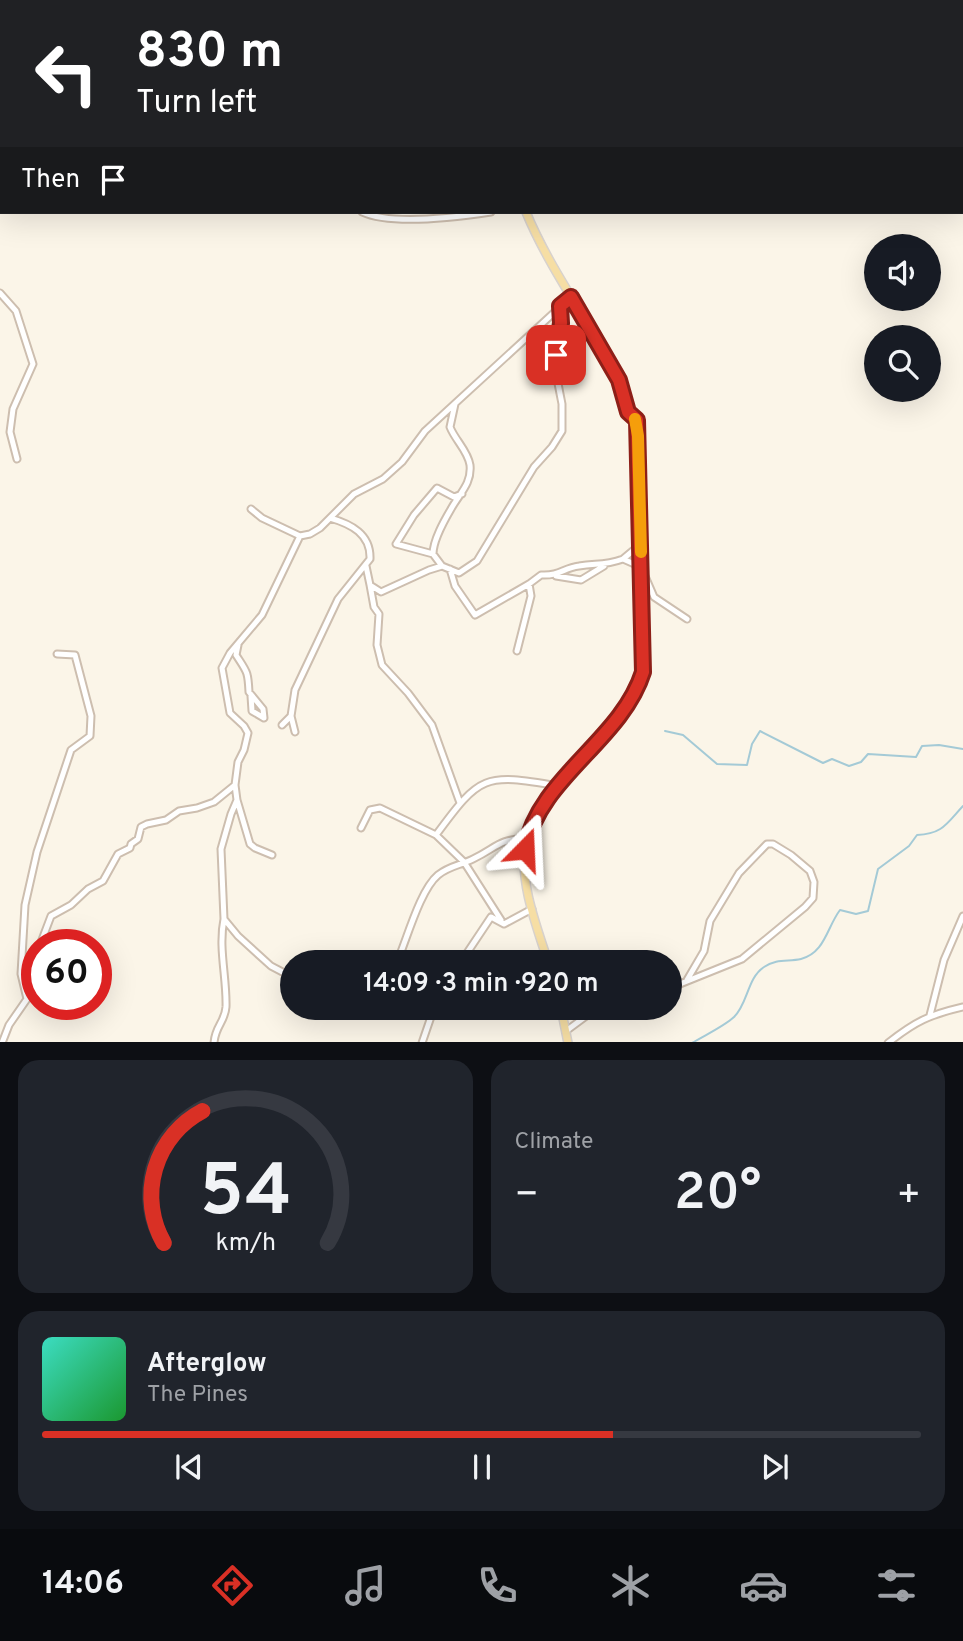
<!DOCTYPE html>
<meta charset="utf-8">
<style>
:root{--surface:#171b24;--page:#20242c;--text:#f1f3f6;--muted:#9ea1a6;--line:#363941;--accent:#d93025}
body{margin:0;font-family:Overpass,sans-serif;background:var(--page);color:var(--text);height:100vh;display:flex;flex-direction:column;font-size:26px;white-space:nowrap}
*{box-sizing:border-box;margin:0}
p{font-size:23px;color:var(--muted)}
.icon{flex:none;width:38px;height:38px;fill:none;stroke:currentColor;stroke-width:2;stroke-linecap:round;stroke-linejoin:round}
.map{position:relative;height:1042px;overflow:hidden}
.details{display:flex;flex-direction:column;gap:18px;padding:18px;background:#0d0f14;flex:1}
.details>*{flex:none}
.top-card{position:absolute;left:0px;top:0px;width:964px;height:214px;box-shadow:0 7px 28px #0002;background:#202124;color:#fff;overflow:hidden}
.controls{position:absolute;left:864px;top:234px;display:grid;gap:14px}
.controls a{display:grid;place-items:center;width:77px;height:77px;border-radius:50%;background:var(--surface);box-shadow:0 7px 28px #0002;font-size:35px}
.speed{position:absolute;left:21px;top:929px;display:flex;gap:14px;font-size:35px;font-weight:700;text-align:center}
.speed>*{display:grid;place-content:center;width:91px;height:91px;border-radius:50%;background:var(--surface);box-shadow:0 7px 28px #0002;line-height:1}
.speed .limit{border:10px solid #d22;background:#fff;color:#111}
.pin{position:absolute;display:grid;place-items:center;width:60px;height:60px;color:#fff;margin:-30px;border-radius:14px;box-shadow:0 4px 10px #0006}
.me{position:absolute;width:77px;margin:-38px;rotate:21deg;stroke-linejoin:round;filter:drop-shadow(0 0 5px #0008)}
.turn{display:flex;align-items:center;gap:24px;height:147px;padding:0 21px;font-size:32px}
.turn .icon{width:91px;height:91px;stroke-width:2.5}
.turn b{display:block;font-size:49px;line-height:60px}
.then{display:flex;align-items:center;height:66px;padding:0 21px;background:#0003;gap:14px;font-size:26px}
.big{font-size:52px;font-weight:600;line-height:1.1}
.details .tile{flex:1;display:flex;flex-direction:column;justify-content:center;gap:10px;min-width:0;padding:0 24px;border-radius:21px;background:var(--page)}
.details .dial{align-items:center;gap:0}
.dial svg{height:182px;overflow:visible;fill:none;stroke:var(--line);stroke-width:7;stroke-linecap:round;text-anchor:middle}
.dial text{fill:var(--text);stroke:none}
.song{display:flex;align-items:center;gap:21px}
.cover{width:84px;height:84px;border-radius:10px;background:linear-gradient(135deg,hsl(170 70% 55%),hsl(130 70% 35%))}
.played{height:7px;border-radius:4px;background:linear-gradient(90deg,var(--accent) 65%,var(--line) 65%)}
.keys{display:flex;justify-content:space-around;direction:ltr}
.heat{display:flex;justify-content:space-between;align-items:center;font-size:38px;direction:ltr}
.details .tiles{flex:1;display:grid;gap:18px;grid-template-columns:1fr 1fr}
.tile:last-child{grid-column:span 2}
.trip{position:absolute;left:280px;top:950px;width:402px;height:70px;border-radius:35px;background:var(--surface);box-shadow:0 7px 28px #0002;font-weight:600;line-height:70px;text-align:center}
.dock{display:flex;height:112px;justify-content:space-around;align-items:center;background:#090b0e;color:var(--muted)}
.dock .icon{width:49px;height:49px}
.dock .current{color:var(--accent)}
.dock b{font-size:32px;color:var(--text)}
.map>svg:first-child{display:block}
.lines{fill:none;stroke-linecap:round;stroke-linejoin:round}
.stream{stroke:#a4cad6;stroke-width:2}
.minor-casing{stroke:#cdbeaf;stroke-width:9}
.major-casing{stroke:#d8d2cd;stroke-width:10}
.minor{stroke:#fff;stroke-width:5}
.major{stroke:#f6dea4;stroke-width:7}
.route-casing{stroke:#8d1f18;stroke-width:18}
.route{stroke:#d93025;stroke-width:12}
.slow{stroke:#f59e0b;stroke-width:12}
</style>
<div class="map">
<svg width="963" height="1043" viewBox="0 0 963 1043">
<rect width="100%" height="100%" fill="#fbf5e8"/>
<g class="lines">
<path class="stream" d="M 665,731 L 683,735 L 717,764 L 747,765 L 752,744 L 760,731 L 823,763 L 832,759 L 849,766 L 861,762 L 868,754 L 916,757 L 922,746 L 939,745 L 963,749
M 692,1043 C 705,1035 723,1027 734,1017 C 748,1004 747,978 764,967 C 777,958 788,962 801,959 C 825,953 827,927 840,910 L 856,914 L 868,911 L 878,869 L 909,846 L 917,835 C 943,834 947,823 963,806"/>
<defs>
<path id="minor" d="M 55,0 L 55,2
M 874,0 L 876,2
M 962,102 L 963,103
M 0,155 L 2,155
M 0,170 L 2,161
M 362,212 C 392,226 458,217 491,212
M 0,293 L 16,311 L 33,364 L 13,409 L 10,432 L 17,459
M 455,404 L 450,427 C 455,440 468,451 470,465 C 472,484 459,494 451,509 C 444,521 433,540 433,554 L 396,544 L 414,515 L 437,488 L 454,497 L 462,494
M 251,509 L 262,518 L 300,536
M 433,554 L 442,566 L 459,573 L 477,561 L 534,467 L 552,447 L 562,431 L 562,404 L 555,368 L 561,323 L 560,306
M 623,559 L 641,544
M 366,566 L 370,585 L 381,592 L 429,570 L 442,566
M 450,569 L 455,586 L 475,615 L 529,584 L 541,575 C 560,576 563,568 579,566 C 597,563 603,566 623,559 L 641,567 L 654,597 L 687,619
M 556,576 L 581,580 L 604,566
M 370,585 L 374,607 L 379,614 L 377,645 L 382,665 L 408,693 L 432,725 L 460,803
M 238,645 L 236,655 C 247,672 248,671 249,692 L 263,709 L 264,718 L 252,711 L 251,696
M 517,651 L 531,596 L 529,584
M 282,725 L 291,716
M 295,732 L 291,716 L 295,690 L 338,599 L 370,559 C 371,534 351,524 330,518
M 237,800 L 250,844 L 255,848 L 272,855
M 361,828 L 370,810 L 380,808 L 436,835
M 501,920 L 464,862 L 436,835 C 480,775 484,773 558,786
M 40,945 L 51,916 L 71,905 L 88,889 L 103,881 L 118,854 L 130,848 L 131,844 L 138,839 L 141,827 L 147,824 L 166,820 L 179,811 L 197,808 L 214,802 L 235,785
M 397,962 C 407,939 420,890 438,875 C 449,866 461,865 473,859 C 498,847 496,840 527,838
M 461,962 L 491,917 L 504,924 L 532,909
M 292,977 L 271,966 L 238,936 L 224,919 L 221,849 L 231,814 L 237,800 L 235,785 L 238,762 L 244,750 L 248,733 L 244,726 L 230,713 L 222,668 L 230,653 L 262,615 L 300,536 L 310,534 L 320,528 L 354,494 L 383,479 L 402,462 L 425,431 L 571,297
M 670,988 L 742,959 L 805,907 L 813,898 L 814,882 L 810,871 L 791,855 L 773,844 L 767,844 L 739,873 L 710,921 L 704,951 L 687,980
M 27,999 L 37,992
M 569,1008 L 589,1014 L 614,1008
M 930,1015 L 944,960 L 963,916
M 566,1031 L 589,1014
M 2,1043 L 9,1025 L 27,999 L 21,974 L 25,905 L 37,852 L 71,750 L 90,736 L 91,716 L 75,655 L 57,654
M 214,1043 C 215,1026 225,1022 226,1007 C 227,978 218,948 224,919
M 422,1043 L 434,1008
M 888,1043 C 916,1021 929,1015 963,1007"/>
<path id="major" d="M 537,2 L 537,0
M 526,212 C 550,270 589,321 618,377 C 626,392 624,408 637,420 L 638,436 L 643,672 C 626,727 574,762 542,809 C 534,821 527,833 525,847 C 520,885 537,927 548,962
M 561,1008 L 568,1043"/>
</defs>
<use href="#minor" class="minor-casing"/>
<use href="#major" class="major-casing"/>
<use href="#minor" class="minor"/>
<use href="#major" class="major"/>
</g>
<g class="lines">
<defs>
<path id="route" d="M 525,849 C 539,777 621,741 643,672 L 637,420 L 628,412 L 619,380 L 571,297 L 560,306 L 561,323 L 556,355"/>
</defs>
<use href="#route" class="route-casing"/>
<use href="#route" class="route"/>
<path class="slow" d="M 635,419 L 638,436 L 641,552"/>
</g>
</svg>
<div class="controls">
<a><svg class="icon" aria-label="sound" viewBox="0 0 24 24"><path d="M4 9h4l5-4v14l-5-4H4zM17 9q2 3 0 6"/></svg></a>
<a><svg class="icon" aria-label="search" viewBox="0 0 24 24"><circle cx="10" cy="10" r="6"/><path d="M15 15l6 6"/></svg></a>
</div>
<div class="speed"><div class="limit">60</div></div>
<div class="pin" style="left:556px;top:355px;background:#d93025"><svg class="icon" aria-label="arrive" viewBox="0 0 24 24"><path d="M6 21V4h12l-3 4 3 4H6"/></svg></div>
<svg class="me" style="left:525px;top:849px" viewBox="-20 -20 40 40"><path d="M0-17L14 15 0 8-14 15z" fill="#d93025" stroke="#fff" stroke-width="4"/></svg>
<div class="trip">14:09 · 3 min · 920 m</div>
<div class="top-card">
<div class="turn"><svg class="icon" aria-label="left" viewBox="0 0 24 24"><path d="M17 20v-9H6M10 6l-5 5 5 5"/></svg><div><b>830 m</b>Turn left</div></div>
<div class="then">Then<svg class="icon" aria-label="arrive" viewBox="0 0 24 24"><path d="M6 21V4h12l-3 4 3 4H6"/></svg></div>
</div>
</div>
<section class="details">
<div class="tiles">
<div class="tile dial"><svg viewBox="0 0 100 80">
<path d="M14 69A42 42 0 1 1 86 69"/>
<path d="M14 69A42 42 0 0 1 31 11" stroke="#d93025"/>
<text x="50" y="56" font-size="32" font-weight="700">54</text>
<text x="50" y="72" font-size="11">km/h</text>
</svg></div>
<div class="tile"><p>Climate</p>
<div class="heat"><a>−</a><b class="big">20°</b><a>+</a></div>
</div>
<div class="tile">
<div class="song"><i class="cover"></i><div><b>Afterglow</b><p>The Pines</p></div></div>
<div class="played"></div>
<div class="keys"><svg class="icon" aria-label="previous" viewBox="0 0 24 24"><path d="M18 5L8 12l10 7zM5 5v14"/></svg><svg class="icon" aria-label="pause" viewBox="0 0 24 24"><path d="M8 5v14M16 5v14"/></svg><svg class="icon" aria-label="next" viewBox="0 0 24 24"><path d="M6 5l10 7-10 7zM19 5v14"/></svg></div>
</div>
</div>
</section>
<nav class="dock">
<b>14:06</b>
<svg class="icon current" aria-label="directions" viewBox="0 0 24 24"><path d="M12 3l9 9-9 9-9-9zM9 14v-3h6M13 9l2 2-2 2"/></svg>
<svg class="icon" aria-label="music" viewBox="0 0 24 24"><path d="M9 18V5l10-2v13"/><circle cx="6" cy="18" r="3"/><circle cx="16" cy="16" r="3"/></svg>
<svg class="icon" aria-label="phone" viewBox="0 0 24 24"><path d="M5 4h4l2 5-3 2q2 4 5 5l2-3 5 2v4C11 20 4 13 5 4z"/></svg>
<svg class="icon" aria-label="climate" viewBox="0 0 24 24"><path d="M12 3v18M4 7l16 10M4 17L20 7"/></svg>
<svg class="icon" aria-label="car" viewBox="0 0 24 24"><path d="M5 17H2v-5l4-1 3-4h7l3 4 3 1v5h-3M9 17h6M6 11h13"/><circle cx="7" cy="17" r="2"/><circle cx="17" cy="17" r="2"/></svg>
<svg class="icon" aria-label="filters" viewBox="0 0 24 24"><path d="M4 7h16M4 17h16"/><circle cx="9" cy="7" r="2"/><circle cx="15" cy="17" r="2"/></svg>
</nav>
